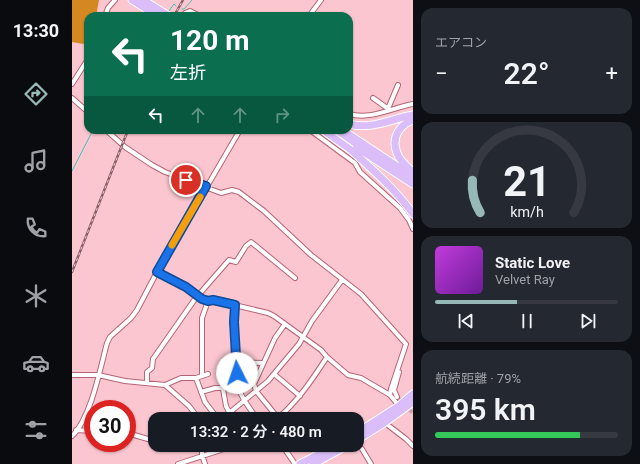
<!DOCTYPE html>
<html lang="ja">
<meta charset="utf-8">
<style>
:root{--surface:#171b24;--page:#242831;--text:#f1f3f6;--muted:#9ea1a6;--line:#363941;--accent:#96b8b7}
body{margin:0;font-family:Roboto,"Noto Sans JP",sans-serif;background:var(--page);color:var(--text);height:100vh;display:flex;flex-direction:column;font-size:15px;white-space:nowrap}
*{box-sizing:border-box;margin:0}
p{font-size:13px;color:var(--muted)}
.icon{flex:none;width:22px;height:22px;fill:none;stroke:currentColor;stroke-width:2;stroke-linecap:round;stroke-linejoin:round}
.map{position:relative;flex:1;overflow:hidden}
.drawer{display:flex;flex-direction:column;gap:8px;padding:8px;background:#0d0f14;width:227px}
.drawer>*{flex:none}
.banner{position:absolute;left:12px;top:12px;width:269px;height:122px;border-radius:12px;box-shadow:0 1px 3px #0004;background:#0b6e4f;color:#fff;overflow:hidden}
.speed{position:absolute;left:12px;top:400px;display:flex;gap:8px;font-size:20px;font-weight:700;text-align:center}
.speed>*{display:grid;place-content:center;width:52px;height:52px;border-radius:50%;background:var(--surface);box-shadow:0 1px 3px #0004;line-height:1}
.speed .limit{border:6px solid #d22;background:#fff;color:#111}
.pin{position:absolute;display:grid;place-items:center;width:34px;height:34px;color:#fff;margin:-17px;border:2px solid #fff;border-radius:50%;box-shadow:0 1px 4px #0007}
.me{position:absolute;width:44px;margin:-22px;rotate:356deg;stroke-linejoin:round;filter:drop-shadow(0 0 3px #0008)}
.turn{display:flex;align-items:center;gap:14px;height:84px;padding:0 20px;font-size:18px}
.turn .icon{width:52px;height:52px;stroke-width:2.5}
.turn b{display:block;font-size:28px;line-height:34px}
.lanes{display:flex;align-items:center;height:38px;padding:0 20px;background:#0003;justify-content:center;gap:20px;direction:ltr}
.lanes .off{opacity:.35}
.big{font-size:30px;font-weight:600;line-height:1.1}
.drawer .widget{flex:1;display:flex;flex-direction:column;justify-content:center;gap:6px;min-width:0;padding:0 14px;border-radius:12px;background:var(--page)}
.drawer .dial{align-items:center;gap:0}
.dial svg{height:104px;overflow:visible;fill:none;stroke:var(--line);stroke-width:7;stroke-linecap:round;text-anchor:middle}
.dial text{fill:var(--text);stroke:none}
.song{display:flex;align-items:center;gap:12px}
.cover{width:48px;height:48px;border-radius:6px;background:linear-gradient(135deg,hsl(290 70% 55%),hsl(280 70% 35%))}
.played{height:4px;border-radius:2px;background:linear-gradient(90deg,var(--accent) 45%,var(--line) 45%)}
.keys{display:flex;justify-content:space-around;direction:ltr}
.heat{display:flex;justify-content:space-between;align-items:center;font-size:22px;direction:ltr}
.charge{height:6px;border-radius:3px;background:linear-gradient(90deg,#34c759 79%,var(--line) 0)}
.trip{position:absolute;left:76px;top:412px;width:216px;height:40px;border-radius:12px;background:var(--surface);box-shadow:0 1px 3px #0004;font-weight:600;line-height:40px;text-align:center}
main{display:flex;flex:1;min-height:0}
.tabs{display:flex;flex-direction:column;width:72px;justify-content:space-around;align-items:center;background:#090b0e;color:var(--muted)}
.tabs .icon{width:28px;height:28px}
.tabs .current{color:var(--accent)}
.tabs b{font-size:18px;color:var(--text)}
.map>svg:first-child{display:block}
.forest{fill:#d58721}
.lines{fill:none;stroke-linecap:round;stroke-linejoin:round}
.stream{stroke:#3ec3b7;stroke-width:1}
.street-tunnel{stroke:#d2a1aa;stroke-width:4;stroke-dasharray:4 2;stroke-linecap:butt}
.street-casing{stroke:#b46576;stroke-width:6}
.highway-casing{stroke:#fff;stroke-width:9}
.street{stroke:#fff;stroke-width:4}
.highway{stroke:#dbbef9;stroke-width:7}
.rail-casing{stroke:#896068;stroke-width:2.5}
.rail{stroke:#fbc6cf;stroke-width:1;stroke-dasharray:3;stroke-linecap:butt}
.highway-bridge-casing{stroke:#fff;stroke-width:9;stroke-linecap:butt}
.highway-bridge{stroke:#dbbef9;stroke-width:7}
.route-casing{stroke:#114b97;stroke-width:10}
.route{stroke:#1a73e8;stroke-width:7}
.slow{stroke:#f59e0b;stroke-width:7}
</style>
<main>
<nav class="tabs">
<b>13:30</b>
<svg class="icon current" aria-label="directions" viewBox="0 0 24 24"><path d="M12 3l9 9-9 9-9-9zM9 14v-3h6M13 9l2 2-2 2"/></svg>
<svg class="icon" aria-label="music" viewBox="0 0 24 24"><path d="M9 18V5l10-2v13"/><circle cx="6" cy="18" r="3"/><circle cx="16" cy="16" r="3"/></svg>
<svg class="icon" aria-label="phone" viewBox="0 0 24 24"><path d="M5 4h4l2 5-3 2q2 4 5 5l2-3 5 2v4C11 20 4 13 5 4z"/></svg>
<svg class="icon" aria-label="climate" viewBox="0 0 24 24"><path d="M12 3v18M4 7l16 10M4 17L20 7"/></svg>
<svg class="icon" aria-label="car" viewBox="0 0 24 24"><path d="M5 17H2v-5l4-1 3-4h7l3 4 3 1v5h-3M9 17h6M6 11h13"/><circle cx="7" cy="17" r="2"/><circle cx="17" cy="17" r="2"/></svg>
<svg class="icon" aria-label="filters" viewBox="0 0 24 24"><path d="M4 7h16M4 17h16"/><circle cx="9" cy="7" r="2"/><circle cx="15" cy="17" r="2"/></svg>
</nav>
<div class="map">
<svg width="341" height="464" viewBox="0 0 341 464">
<rect width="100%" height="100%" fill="#fbc6cf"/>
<path class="forest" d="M 0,0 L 27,0 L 24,16 L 16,16 L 16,33 L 15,33 L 14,42 L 11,44 L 0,42 Z"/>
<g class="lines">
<path class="stream" d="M 110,9 L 112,9 L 120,0
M 97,11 L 102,4 L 104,6
M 0,171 L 21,130"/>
<path class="street-tunnel" d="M 325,397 L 341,413"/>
<defs>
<path id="street" d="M 33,16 L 36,8 L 43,0
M 111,16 L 113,13 L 118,11 L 128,16
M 237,16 L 249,0
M 0,84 L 16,59
M 0,98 L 16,112
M 301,98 L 315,108
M 315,111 L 326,85
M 277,114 C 300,120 319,108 341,104
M 34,130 L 53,147 L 80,165 L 93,172 L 149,193 L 160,190 L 167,192 L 192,211 L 239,255 L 289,294 L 334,344 L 319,389 L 318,395 L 328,407
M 238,130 L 283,163 L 288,172 L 328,208 L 337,220 L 341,229
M 85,272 L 114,287 L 133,300 L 141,300 L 196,313 L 202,316 L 249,350 L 255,357 L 276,375 L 289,378 L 318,395
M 163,305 L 161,323 L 166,388 L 172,400 L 185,419
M 164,362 L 191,363
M 202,374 L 228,396
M 0,375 L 26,375 L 53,381 L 93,385 L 117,406 L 127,419
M 130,375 L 130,318 L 136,301
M 124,378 L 133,402 L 146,419
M 75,383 L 75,372 L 80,368 L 81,359 L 123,299 L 157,260 L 164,262 L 174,246 L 179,242 L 223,278
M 93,385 L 109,378 L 124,378 L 136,374
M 151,389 L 154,406 L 157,412
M 129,392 L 143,388 L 166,388
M 325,397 L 322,390 L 327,372
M 159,411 L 166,419
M 206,418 L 184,391 L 182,384 L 203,338 L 213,324
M 150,419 L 196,381 L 227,344 L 240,321 L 270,280
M 205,419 C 226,401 240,380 255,357
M 317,426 L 334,439 L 341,446
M 4,430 L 21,431
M 55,433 L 83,441
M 0,436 C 19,418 28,369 35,343 L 38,337 L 59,318 L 65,310 L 85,272 L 168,130
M 94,445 L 103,446 L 106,445
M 130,445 L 130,455 L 133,464
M 210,445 L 223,464
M 290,449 L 299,464
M 106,464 L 164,445"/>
<path id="highway" d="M 60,0 L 86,16
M 71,0 L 97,16
M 341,120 C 327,125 319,138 325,153 C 327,160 335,167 341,172
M 277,124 C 300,130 319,119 341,115
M 258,130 L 341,184
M 270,130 L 341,177
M 279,150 C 301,170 323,189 341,214
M 285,433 L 327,406 L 341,394
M 285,440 L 312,423 L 341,402
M 228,464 L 265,445
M 241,464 L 276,445"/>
</defs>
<use href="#street" class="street-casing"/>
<use href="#highway" class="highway-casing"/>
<use href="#street" class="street"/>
<use href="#highway" class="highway"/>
<defs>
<path id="rail" d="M 102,16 L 111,0
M 0,272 L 56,130"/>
</defs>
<use href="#rail" class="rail-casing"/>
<use href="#rail" class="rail"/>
<defs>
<path id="highway-bridge" d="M 251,130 L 279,150"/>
</defs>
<use href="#highway-bridge" class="highway-bridge-casing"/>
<use href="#highway-bridge" class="highway-bridge"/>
</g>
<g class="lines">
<defs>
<path id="route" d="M 114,180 L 134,186 L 85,272 L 114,287 L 130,299 L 136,301 L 141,300 L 163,305 L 162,322 L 165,373"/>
</defs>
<use href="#route" class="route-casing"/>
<use href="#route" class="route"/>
<path class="slow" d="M 100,245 L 128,197"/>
</g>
</svg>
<div class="speed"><div class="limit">30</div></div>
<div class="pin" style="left:114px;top:180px;background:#d93025"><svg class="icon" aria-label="arrive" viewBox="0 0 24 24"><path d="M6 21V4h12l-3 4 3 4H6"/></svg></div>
<svg class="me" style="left:165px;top:373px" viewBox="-20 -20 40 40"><circle r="19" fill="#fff"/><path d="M0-13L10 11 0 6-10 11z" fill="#1a73e8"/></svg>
<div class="trip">13:32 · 2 分 · 480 m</div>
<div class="banner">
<div class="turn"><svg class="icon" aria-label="left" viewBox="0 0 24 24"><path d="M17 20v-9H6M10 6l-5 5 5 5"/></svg><div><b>120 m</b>左折</div></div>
<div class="lanes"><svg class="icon" aria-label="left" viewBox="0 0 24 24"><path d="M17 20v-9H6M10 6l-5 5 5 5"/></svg><svg class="icon off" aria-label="ahead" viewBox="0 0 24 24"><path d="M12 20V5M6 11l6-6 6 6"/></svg><svg class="icon off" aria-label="ahead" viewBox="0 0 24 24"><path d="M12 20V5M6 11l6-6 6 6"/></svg><svg class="icon off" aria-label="right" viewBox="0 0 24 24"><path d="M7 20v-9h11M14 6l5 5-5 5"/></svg></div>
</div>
</div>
<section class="drawer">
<div class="widget"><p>エアコン</p>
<div class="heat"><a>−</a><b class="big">22°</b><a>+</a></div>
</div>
<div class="widget dial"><svg viewBox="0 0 100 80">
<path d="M14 69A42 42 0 1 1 86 69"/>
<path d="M14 69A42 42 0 0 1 8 44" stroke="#96b8b7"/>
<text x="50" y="56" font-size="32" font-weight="700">21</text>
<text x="50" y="72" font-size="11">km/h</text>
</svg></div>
<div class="widget">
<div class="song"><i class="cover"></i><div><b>Static Love</b><p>Velvet Ray</p></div></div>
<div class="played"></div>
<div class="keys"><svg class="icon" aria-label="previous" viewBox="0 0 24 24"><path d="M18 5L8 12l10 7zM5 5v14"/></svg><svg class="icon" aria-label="pause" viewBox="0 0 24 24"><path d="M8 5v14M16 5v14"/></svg><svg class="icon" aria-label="next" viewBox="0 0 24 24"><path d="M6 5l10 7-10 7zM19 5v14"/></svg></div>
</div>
<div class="widget"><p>航続距離 · 79%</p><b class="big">395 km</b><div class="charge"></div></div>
</section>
</main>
